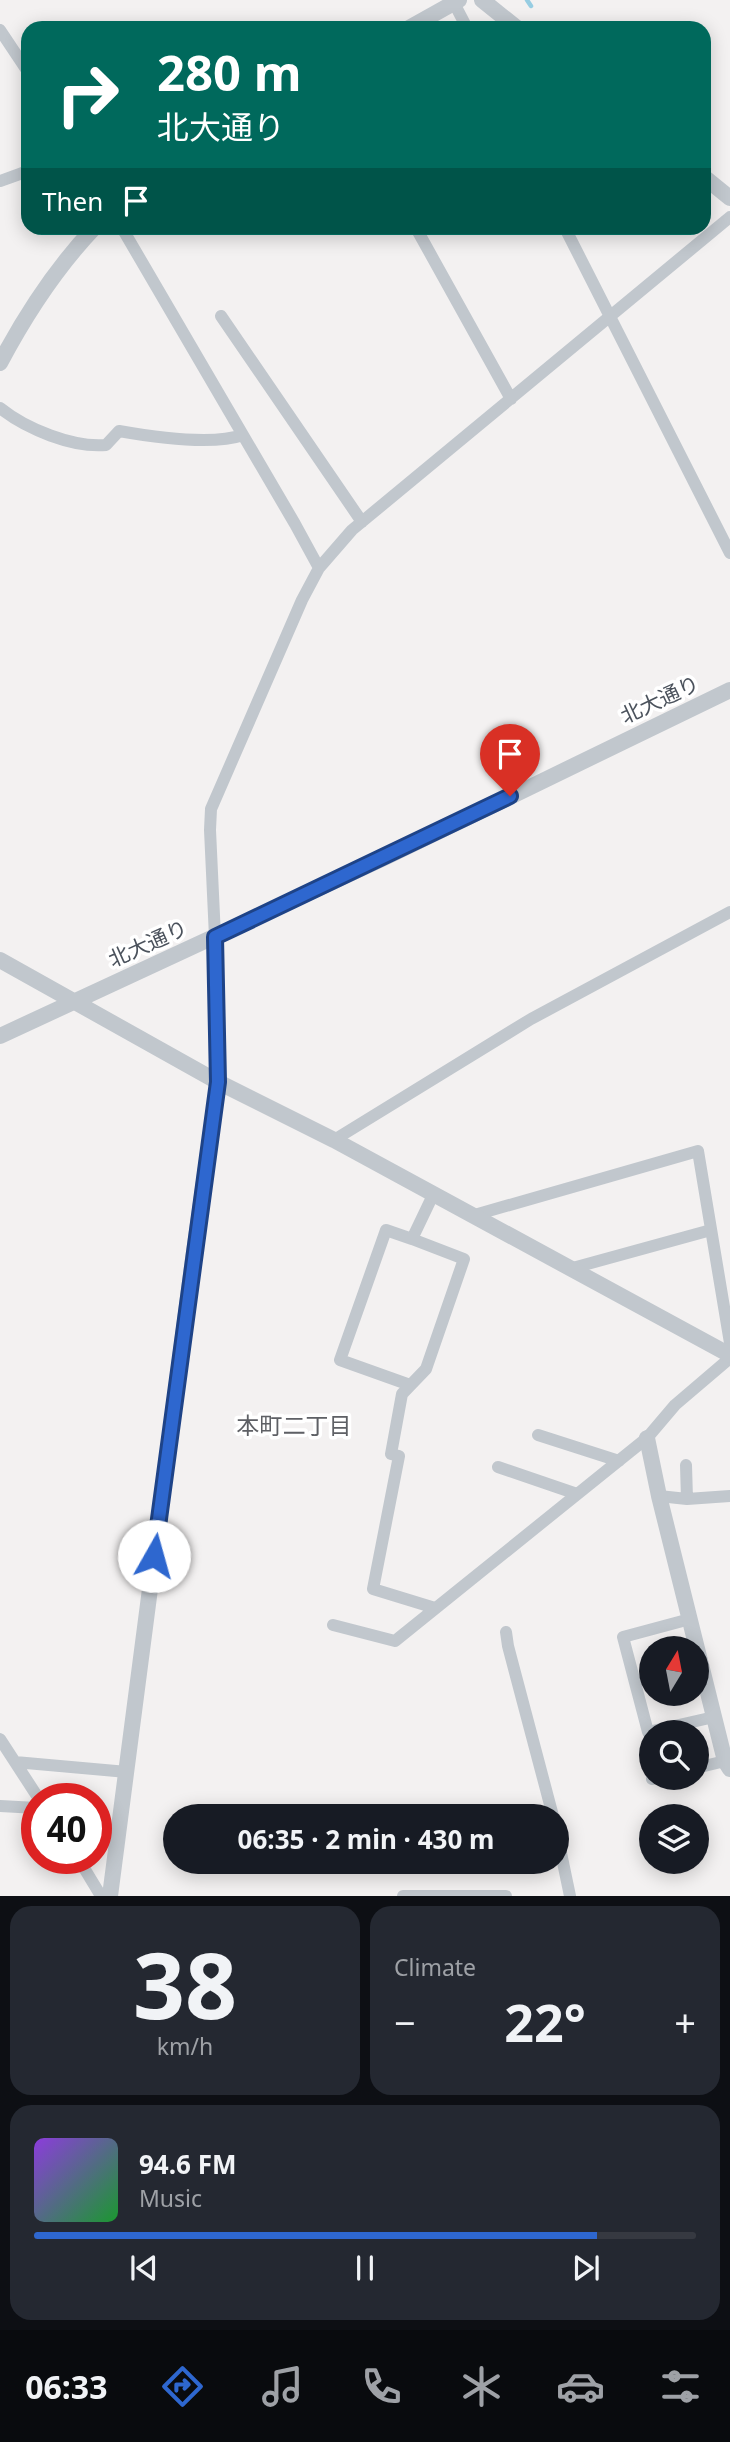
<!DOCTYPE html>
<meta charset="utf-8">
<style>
:root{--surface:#171b24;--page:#242831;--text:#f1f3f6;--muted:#9ea1a6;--line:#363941;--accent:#2e67cf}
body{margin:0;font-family:"Noto Sans","Noto Sans JP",sans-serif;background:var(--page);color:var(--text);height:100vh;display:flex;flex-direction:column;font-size:26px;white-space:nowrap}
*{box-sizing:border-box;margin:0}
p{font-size:23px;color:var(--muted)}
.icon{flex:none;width:38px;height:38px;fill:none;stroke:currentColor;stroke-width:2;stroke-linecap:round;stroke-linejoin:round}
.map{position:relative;height:1896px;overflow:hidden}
.side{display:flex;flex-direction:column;gap:10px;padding:10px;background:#0d0f14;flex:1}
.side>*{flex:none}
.banner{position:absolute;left:21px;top:21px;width:690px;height:214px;border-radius:21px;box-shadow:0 4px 18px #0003;background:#00695c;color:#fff;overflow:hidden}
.needle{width:46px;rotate:10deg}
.buttons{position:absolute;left:639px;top:1636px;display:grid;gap:14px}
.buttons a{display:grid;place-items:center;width:70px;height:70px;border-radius:50%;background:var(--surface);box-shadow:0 4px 18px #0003;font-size:35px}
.speed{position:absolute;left:21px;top:1783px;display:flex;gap:14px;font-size:35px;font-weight:700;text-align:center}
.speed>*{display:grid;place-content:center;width:91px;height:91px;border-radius:50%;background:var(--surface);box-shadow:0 4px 18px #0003;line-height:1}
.speed .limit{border:10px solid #d22;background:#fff;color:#111}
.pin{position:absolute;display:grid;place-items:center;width:60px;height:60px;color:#fff;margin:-72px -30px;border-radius:50% 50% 50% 0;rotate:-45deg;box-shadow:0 0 7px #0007}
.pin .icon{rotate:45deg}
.me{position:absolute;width:77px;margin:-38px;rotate:7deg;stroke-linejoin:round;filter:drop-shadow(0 0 5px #0008)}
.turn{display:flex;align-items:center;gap:24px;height:147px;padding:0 21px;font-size:32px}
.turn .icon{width:91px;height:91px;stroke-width:2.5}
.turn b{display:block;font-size:49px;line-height:60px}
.then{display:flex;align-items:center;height:66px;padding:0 21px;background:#0003;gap:14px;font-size:26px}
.big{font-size:52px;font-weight:700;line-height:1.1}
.side .widget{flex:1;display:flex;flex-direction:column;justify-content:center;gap:10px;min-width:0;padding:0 24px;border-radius:21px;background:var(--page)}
.side .dial{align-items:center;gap:0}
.dial b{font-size:91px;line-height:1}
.song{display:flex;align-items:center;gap:21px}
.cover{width:84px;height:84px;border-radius:10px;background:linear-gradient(135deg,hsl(270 70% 55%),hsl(130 70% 35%))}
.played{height:7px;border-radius:4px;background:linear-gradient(90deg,var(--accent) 85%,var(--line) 85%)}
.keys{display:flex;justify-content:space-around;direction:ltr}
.heat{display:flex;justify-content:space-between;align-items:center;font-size:38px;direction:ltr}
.side .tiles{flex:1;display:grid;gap:10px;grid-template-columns:1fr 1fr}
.widget:last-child{grid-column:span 2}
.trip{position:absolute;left:163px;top:1804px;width:406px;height:70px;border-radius:35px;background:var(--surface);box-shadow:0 4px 18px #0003;font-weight:700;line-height:70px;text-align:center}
.tab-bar{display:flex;height:112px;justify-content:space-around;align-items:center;background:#090b0e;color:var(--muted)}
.tab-bar .icon{width:49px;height:49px}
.tab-bar .on{color:var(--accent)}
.tab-bar b{font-size:32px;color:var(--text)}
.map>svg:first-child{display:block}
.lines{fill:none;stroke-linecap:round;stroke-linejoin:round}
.stream{stroke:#97cde2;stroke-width:4.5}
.minor{stroke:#c1c7cd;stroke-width:12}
.tertiary{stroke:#c1c7cd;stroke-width:16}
.route-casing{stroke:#1e4387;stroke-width:18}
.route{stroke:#2e67cf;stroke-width:12}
.labels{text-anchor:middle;stroke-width:7;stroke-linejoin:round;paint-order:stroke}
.street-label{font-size:21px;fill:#4b525c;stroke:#fff}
.neighbourhood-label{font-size:23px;fill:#5e6065;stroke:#fff}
</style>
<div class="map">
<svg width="730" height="1896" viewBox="0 0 730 1896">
<rect width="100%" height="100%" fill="#f3f1f1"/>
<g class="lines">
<path class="stream" d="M 527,0 L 531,6"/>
<path class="minor" d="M 454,3 L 467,28
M 0,30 L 28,72
M 0,181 L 28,171
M 122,228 L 295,524 L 319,568
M 416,228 L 511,399
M 565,228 L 730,553
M 221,316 L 362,522
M 0,408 C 26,429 73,448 106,445 L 119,431 C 153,437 211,446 243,435
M 215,937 L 210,830 L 211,809 L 302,600 L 319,568 L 352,530 L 730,217
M 334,1140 L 531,1019 L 730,912
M 433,1195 L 412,1239 L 464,1259 L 426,1369 L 402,1394 L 391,1454 L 399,1456 L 373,1589 L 435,1608
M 471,1216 L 698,1151 L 730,1343
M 569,1269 L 711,1230
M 410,1385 L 340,1360 L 386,1230 L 412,1239
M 538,1435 L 619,1461
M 686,1465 L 687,1499
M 498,1467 L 577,1494
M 659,1496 L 687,1499 L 730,1496
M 690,1619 L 623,1637 L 648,1732 L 714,1717
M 333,1625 L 395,1641 L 647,1438 L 675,1405 L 730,1358
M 506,1632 L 508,1646 L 553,1816
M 0,1739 L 39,1799
M 15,1762 L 127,1772
M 696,1768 L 725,1761
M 652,1779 L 655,1778
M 0,1806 L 37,1808
M 556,1829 L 570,1896
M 78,1858 L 101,1896
M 403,1896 L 506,1896"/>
<path class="tertiary" d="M 482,0 L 517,28
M 409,28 L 459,0
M 704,177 L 730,198
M 0,363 C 26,314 56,268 94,228
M 0,960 L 218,1082 L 334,1140 L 730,1355
M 0,1036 L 386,857 L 730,690
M 647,1438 L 659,1496 L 725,1761 L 730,1769
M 110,1896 L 193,1259 L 218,1082 L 215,937"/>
</g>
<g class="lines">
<defs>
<path id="route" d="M 154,1556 L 218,1082 L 215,937 L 510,796"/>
</defs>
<use href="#route" class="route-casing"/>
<use href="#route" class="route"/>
</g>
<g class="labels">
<g class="street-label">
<text transform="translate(660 700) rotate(-25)" y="7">北大通り</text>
<text transform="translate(148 944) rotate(-24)" y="7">北大通り</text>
</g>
<g class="neighbourhood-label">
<text x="294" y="1434">本町二丁目</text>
</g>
</g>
</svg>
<div class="buttons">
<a><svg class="needle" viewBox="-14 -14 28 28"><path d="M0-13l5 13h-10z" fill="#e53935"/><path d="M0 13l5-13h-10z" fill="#9ea1a6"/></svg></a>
<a><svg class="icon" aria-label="search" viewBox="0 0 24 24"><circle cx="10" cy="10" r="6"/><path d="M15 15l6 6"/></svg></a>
<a><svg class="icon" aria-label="layers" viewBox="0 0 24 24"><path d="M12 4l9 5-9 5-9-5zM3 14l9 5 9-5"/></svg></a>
</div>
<div class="speed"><div class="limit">40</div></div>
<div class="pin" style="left:510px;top:796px;background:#d93025"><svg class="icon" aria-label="arrive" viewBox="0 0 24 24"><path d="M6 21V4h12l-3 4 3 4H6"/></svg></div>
<svg class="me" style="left:154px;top:1556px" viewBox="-20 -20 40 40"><circle r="19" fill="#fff"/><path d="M0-13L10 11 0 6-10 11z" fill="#2e67cf"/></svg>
<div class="trip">06:35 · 2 min · 430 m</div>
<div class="banner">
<div class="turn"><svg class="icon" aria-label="right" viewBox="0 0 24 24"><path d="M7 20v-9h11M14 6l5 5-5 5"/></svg><div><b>280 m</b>北大通り</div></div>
<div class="then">Then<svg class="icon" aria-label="arrive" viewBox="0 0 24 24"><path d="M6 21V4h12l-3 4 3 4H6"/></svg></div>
</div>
</div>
<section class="side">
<div class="tiles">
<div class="widget dial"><b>38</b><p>km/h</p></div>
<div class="widget"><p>Climate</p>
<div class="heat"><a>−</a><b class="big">22°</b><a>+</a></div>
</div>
<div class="widget">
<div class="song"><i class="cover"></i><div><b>94.6 FM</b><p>Music</p></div></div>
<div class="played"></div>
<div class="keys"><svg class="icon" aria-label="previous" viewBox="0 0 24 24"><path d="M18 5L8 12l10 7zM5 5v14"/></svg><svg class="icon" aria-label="pause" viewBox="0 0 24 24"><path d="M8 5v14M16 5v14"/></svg><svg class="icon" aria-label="next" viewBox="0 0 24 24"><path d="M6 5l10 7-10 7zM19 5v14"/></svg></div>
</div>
</div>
</section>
<nav class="tab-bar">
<b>06:33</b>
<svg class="icon on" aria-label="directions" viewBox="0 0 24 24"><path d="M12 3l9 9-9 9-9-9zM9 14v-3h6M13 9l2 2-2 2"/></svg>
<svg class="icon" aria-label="music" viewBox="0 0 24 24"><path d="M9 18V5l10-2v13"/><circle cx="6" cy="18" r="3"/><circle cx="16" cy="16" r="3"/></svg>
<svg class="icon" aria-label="phone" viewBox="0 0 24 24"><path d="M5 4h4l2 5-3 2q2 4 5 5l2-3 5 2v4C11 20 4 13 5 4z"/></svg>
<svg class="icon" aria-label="climate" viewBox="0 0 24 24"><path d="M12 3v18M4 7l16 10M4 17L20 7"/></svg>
<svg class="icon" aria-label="car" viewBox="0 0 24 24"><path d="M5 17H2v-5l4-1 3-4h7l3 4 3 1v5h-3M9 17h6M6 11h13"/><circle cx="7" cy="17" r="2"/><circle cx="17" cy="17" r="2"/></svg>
<svg class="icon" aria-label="filters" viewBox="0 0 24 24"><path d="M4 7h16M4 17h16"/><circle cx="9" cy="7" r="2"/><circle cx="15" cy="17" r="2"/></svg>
</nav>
